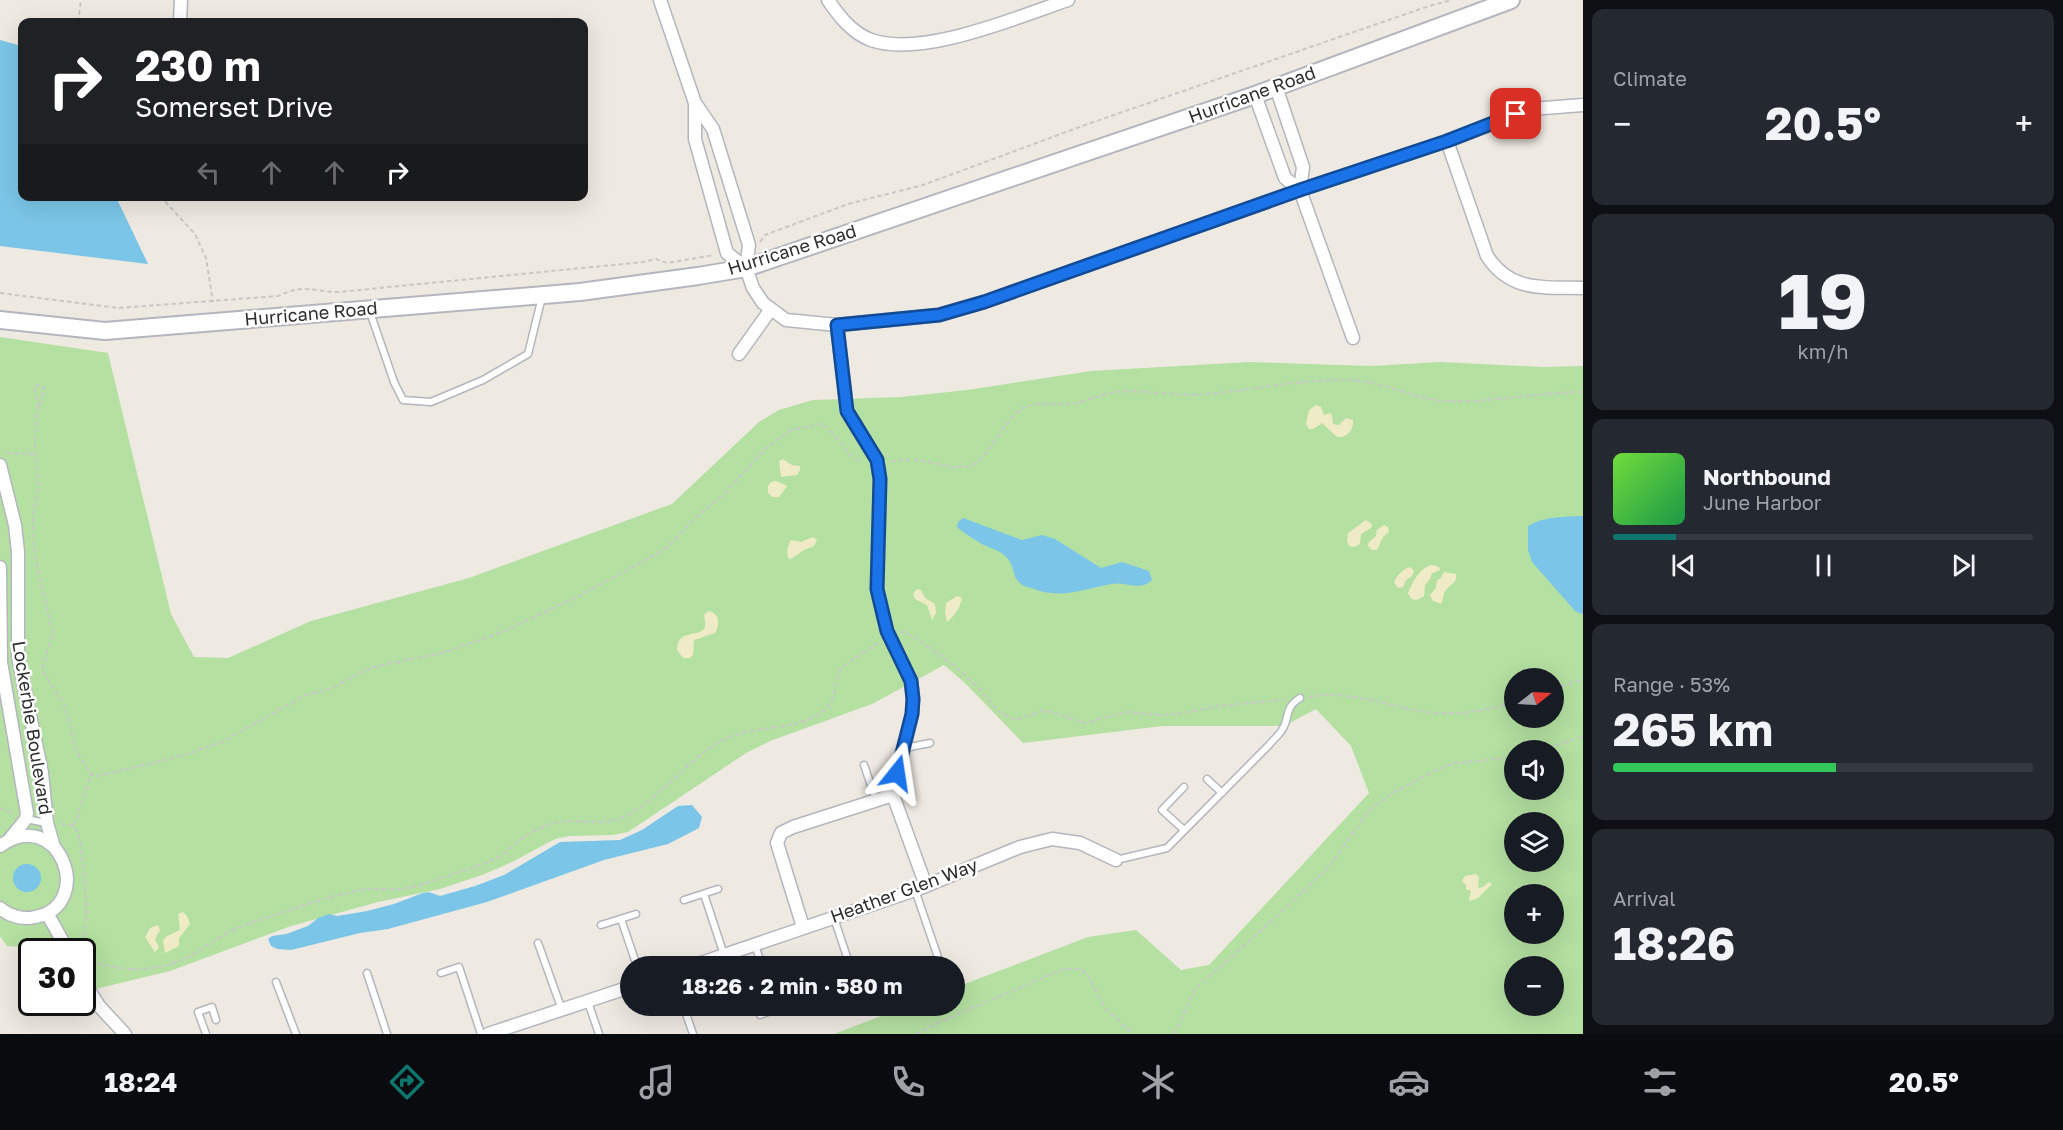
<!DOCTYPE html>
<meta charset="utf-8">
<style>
:root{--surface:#171b24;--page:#242831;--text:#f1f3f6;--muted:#9ea1a6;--line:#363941;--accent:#0f766e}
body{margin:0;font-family:"Golos Text",sans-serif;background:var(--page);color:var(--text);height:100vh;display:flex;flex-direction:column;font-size:22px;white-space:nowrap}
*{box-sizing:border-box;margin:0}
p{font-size:20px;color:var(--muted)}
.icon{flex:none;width:33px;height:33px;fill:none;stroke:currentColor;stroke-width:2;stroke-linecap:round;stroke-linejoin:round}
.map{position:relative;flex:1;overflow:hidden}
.panel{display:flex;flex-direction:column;gap:9px;padding:9px;background:#0d0f14;width:480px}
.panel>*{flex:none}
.guide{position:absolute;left:18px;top:18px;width:570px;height:183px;border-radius:12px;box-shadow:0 6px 24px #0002;background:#202124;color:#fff;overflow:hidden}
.needle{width:39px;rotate:72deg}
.buttons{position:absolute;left:1504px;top:668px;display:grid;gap:12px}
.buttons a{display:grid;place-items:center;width:60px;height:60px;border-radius:50%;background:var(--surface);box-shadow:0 6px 24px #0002;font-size:30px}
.speed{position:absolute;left:18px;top:938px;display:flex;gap:12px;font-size:30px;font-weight:700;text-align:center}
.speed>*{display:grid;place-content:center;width:78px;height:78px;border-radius:50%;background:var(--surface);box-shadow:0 6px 24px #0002;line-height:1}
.speed .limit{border:3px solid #111;border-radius:9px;background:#fff;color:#111}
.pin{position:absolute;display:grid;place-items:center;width:51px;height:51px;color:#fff;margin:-26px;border-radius:12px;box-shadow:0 3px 9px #0006}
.me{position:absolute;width:66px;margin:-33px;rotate:15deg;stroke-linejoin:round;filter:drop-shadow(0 0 4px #0008)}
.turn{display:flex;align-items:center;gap:21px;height:126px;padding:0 18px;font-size:27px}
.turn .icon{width:78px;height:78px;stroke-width:2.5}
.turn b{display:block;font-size:42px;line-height:51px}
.lanes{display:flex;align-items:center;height:57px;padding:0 18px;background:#0003;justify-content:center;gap:30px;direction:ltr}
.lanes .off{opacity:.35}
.big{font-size:45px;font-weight:700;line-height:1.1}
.panel .tile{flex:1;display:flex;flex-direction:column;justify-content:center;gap:9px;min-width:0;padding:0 21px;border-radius:12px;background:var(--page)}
.panel .dial{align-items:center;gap:0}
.dial b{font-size:78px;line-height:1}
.song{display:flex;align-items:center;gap:18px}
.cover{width:72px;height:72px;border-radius:9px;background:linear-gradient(135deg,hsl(100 70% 55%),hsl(140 70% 35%))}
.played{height:6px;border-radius:3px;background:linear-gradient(90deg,var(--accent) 15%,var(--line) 15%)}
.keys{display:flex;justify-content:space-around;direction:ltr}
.heat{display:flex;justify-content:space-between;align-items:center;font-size:33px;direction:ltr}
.charge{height:9px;border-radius:4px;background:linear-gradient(90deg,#34c759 53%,var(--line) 0)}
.trip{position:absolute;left:620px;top:956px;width:345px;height:60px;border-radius:30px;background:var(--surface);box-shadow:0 6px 24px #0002;font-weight:700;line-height:60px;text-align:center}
.tab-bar{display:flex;height:96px;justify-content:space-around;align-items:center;background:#090b0e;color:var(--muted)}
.tab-bar .icon{width:42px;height:42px}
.tab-bar .selected{color:var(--accent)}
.tab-bar b{font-size:27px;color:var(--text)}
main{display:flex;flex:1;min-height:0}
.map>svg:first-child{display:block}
.green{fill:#b4e0a1;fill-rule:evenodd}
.sand{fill:#f0ebc7}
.water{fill:#7bc6e8}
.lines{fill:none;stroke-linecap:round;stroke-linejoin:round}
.lane-casing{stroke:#b4b6bf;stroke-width:9}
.street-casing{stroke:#b4b6bf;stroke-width:15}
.secondary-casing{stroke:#b4b6bf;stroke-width:20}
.path{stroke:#c8c8c8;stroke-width:2;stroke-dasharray:4.5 3;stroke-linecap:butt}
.lane{stroke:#fff;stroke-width:6}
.street{stroke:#fff;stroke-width:12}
.secondary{stroke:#fff;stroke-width:16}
.route-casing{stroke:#114b97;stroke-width:15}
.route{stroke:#1a73e8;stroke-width:10}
.labels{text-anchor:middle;stroke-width:5;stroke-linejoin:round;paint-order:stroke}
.street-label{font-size:18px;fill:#2d2d2d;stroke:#fff}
</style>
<main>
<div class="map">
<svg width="1583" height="1034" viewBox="0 0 1583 1034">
<rect width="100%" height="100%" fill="#eee9e1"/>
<path class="green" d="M 0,337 L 108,353 L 171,614 L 194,657 L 228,658 L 311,621 L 469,578 L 672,504 L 759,422 L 779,410 L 813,400 L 902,397 L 967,390 L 1091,371 L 1250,362 L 1372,366 L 1440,362 L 1543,367 L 1583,366 L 1583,1034 L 834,1034 L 910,1005 L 954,1005 L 954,988 L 1088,937 L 1136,930 L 1181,970 L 1209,965 L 1369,793 L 1351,746 L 1316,709 L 1284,726 L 1162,726 L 1023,743 L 965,683 L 944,665 L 872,704 L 770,741 L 746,753 L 628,832 L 612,835 L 569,836 L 555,839 L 510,863 L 482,875 L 440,889 L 378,902 L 291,926 L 170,971 L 83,992 L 82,951 L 32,951 L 31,959 L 23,947 L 7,946 L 0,936 ZM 1515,678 L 1554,678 L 1554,717 L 1515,717 ZM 1515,750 L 1554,750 L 1554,789 L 1515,789 ZM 1515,822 L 1554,822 L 1554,861 L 1515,861 ZM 1515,894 L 1554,894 L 1554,933 L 1515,933 ZM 1515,966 L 1554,966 L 1554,1005 L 1515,1005 Z"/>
<path class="sand" d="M 1316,405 L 1321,407 L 1324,415 L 1330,413 L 1332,415 L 1333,424 L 1339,425 L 1346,418 L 1353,420 C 1354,430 1347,438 1337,437 L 1322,423 L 1313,429 L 1309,429 L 1306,424 L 1309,410 Z
M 783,459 L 792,465 L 800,466 L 800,470 L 797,475 L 781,477 L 779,461 Z
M 776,481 L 787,486 L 779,497 L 772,497 L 768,493 L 768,486 L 771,482 Z
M 1366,520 L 1372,524 L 1371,528 L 1361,534 L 1360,544 L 1354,547 L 1349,546 L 1347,541 L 1348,533 Z
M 1384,525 L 1388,527 L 1389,532 L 1383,537 L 1377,550 L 1372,550 L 1368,546 L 1369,542 L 1376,536 L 1377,530 Z
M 813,537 L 817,540 L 814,546 L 804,550 L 791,559 L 788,558 L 787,549 L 791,540 L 801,542 Z
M 1432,565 L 1439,567 L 1440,570 L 1432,573 L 1430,579 L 1425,585 L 1424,596 L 1417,600 L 1411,599 L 1408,593 C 1412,583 1420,567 1432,565 Z
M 1410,567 L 1414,571 L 1412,576 L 1406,580 L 1403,587 L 1398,588 L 1394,582 C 1397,575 1403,569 1410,567 Z
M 1444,572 L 1456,574 C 1457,584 1451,583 1446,590 C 1443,594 1443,600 1441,604 L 1433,601 L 1430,595 L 1436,588 L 1437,580 L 1440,579 Z
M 917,589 L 921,590 L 925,598 L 935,604 L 936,613 L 932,620 L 927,605 L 915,599 L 913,594 Z
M 957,596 L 962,598 C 960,608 955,615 947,622 L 945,612 L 946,603 Z
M 708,611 C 720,613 720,624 715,633 L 694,640 L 693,655 L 690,658 L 683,658 L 677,650 C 677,627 703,639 705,626 C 706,622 704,619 704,615 Z
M 1476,874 L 1479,877 L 1478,888 L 1483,887 L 1489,882 L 1492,884 L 1478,898 L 1470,901 L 1469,899 L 1471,891 L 1466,889 L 1466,885 L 1462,881 L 1465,876 Z
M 183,912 L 187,916 L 190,924 L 179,938 L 179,946 L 165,953 L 163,940 L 167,936 L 180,930 L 178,914 Z
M 158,925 L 160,930 L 155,939 L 159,948 L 155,952 L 145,937 L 150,928 Z"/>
<path class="water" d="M 0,40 L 22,46 L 22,196 L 116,197 L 148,264 L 0,246 Z
M 1583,516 L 1583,614 L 1576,612 L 1532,562 L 1528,550 L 1528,526 C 1545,516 1563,517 1583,516 Z
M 963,518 L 1022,540 L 1042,535 L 1055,539 L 1101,568 L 1122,562 L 1149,571 L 1152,580 C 1140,592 1126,581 1112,584 C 1082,589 1062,600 1031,588 C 1027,587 1022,586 1019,582 C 1012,576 1015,564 1004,555 C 999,550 990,548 984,545 C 978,542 961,531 957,527 L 958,522 Z
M 692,805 L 702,817 L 699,828 L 668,844 L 604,860 L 487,902 L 388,929 L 360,933 L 291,950 L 277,949 L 271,946 L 268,939 L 272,936 L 286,934 L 308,926 L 318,918 L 329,914 L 337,916 L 367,911 L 394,904 L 423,893 L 429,892 L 440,896 L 475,886 L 504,875 L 560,842 L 620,840 L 642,830 L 678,806 Z
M13 878a14 14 0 1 1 28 0a14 14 0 1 1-28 0Z"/>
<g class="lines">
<defs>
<path id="lane" d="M 370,312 L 394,382 L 403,400 L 431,402 L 483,380 L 528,354 L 542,297
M 905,748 L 930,743
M 864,765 L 876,800
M 1207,779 L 1222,793
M 1184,787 L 1162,810 L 1184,830
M 26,819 L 46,823
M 1116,860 L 1167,848 L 1269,745 C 1273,740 1279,735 1282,730 C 1291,716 1283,709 1300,698
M 915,890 L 941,966
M 704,894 L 724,955
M 684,900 L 718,889
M 834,918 L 850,966
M 621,919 L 637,966
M 601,925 L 636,914
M 538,943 L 562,1010
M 755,945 L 762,966
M 854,966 L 862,963
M 921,966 L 939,960
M 367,973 L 387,1034
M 441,973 L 459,967 L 481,1034
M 276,982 L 296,1034
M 588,1002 L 599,1034
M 683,1005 L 693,1034
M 760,1015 L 776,1009 L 774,1005
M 206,1034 L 198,1012 L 212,1007 L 216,1020"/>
<path id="street" d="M 660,0 L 695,103 L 713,129 L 749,245 L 746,268 L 753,288 L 763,303 L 786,320 L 837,325 L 939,315 L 984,302 L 1300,190 L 1447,141 L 1531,109 L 1583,105
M 828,0 C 839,16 852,33 871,40 C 922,58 1017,17 1068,0
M 180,22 L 181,0
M 1276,87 L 1303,167 L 1300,190 L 1353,338
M 1255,95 L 1285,178 L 1300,190
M 695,103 L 695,139 L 727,253 L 746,268
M 1447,141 L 1487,256 C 1511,293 1545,287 1583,288
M 837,325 L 847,411 L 877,460 L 880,479 L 877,589 L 887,631 L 911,681 L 913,699 L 912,714 L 893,795 L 926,886
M 739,354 L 771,309
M 0,465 L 15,525 L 18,552 L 18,657 L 42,773 L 47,823 L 54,847
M 0,567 L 1,662 L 27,813 L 26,819 L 9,840
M 0,846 C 59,804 97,905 35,917 C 23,920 9,916 0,908
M 47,913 L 68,951
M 803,927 L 777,843 L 781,833 L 793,827 L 893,795
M 692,966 L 918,889 L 1020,847 L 1052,839 L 1080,843 L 1116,860
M 82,979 L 99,1006 L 125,1034
M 488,1034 L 630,987"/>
<path id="secondary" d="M 0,320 L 105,331 L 580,292 L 698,276 L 746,268 L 1255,95 L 1511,0"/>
</defs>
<use href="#lane" class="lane-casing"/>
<use href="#street" class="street-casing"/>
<use href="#secondary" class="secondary-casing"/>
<path class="path" d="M 78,22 L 81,0
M 160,196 L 195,234 L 206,258 L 213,302
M 760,242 L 765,235 L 848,204 L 923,185 L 1085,125 L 1429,6 L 1452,0
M 0,293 L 118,308 L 278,296 C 305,283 312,292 339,292 L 643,262 L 656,259 L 667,263 L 714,255
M 39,407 L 34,387 L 36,385 L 45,388 L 36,415 L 35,445 L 38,487 L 33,516 L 34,546 L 37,566 L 53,634 L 43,664 L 43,672 L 65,706 L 75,747 L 85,766 L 91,774 L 97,776 L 185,755 L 224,741 L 304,696 L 332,688 L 368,669 L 382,665 L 442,653 L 502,632 L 579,596 L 660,552 L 671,544 L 694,519 L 723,495 L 765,449 L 791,430 L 822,424 C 838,434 847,459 862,461
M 6,453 L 36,454
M 891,461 C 902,460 912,460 923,461 C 938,463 957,471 972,465 C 988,459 1002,424 1019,411 C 1033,399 1054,406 1071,404 C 1086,402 1100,394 1115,392 C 1144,389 1175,397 1206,394 C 1257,390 1307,377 1359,381 C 1390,384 1416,400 1447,401 C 1493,403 1538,392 1583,392
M 900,631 L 914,637 L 952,664 L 978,687 L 999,712 L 1016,720 L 1042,711 L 1051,712 L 1085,723 L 1127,712 L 1160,715 L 1178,714 L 1218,706 L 1284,700
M 1554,689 L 1583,679
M 1308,697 C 1345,690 1382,704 1418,711 C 1451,716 1484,712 1515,702
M 1542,750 L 1583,736
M 0,808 L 13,813
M 61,824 C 65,825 71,824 75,828 C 83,837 86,897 86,912 C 87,934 72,956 105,965 C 130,972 164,970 188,957 C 207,947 224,932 245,925 C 282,913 321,898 360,890 C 373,887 386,891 400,889 C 417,887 436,880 453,874 C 469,869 490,863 504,854 C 508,851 511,847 515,844 C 525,835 537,829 550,824 C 576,816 600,828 624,817 C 662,799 688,756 727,738 C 756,725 792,731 819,714 C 840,701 831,684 842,667 L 879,642
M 73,825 L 75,823 L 91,774
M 916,1034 L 944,1020 L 1064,969 L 1081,969 L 1087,974 L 1106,1009 L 1133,1034
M 1174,1034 L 1195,989 L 1267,925 L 1329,867 L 1370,809 L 1393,793 L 1436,770 L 1455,763 L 1515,757"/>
<use href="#lane" class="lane"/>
<use href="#street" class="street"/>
<use href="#secondary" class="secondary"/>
</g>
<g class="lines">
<defs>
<path id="route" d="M 897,773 L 912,714 L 913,699 L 911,681 L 887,631 L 877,589 L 880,479 L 877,460 L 847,411 L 837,325 L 939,315 L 984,302 L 1300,190 L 1447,141 L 1516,114"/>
</defs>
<use href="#route" class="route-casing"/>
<use href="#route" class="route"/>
</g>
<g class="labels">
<g class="street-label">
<text transform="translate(1252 95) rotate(-20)" y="6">Hurricane Road</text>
<text transform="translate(792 250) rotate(-17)" y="6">Hurricane Road</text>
<text transform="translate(311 314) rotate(-5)" y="6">Hurricane Road</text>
<text transform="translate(32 728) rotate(81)" y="6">Lockerbie Boulevard</text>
<text transform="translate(904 891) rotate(-20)" y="6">Heather Glen Way</text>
</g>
</g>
</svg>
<div class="buttons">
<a><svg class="needle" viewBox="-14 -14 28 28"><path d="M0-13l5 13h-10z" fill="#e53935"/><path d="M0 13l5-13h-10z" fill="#9ea1a6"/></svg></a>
<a><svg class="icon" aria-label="sound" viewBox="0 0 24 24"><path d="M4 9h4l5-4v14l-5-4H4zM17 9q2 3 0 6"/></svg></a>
<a><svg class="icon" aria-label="layers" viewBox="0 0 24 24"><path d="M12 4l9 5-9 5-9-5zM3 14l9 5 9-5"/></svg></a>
<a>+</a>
<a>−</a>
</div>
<div class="speed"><div class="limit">30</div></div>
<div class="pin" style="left:1516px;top:114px;background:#d93025"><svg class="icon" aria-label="arrive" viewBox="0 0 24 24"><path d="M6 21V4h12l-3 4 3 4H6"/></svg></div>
<svg class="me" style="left:897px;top:773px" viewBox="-20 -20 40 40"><path d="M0-17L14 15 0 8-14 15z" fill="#1a73e8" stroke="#fff" stroke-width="4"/></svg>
<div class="trip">18:26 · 2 min · 580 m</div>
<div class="guide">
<div class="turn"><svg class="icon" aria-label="right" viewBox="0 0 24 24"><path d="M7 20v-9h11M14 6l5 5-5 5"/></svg><div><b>230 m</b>Somerset Drive</div></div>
<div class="lanes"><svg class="icon off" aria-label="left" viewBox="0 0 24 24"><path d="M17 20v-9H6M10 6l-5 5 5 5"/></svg><svg class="icon off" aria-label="ahead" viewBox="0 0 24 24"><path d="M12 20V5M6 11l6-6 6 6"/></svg><svg class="icon off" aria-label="ahead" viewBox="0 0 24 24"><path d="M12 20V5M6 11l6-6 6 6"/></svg><svg class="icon" aria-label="right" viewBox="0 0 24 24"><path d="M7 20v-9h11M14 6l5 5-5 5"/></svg></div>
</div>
</div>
<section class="panel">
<div class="tile"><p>Climate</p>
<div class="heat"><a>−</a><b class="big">20.5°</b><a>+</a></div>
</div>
<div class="tile dial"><b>19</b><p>km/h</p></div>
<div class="tile">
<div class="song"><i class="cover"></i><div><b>Northbound</b><p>June Harbor</p></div></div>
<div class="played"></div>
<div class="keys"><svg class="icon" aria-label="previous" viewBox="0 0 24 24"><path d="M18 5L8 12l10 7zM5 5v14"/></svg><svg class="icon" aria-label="pause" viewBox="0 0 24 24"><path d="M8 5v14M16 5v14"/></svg><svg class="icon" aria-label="next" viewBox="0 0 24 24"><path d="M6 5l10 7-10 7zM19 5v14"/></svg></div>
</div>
<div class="tile"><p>Range · 53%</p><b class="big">265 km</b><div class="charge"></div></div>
<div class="tile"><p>Arrival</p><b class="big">18:26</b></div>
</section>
</main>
<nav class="tab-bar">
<b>18:24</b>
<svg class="icon selected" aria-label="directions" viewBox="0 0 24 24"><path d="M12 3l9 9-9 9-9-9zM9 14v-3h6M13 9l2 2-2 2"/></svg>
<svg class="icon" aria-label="music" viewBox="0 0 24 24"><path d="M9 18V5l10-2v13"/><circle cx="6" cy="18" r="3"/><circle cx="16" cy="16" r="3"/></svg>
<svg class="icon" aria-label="phone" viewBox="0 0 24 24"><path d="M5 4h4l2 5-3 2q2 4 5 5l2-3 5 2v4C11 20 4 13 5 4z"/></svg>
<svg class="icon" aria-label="climate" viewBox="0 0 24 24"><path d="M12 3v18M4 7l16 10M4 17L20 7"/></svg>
<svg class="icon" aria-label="car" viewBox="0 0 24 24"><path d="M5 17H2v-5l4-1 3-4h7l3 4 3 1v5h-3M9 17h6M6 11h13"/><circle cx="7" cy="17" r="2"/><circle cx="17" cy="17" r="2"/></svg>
<svg class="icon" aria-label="filters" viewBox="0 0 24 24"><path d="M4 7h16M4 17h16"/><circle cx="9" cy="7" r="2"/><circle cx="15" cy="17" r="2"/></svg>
<b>20.5°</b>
</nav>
